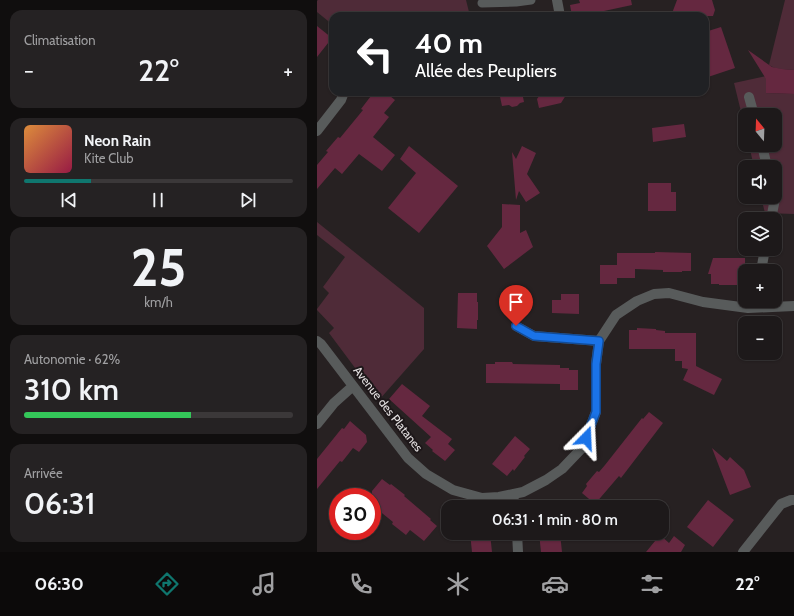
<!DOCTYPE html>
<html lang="fr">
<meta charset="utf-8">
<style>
:root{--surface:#1d191a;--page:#252223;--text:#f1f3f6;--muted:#a0a0a2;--line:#3b3839;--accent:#0f766e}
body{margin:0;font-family:Cabin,sans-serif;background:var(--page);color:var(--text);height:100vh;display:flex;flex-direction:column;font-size:15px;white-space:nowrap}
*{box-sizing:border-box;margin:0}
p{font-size:13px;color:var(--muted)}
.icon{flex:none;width:22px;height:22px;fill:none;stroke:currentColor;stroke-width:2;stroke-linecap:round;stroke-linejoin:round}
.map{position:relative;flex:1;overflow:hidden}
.details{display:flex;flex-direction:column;gap:10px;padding:10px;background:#100e0e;width:317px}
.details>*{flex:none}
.guide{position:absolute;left:12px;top:12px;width:380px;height:84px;border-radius:12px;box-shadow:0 1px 3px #0004,0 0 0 1px var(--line);background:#202124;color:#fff;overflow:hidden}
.needle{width:26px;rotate:341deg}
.tools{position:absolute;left:421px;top:108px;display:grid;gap:8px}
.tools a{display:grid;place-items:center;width:44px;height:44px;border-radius:8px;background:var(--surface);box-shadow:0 1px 3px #0004,0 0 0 1px var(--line);font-size:20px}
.speed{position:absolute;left:12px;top:488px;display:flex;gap:8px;font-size:20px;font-weight:700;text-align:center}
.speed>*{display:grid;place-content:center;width:52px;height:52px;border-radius:50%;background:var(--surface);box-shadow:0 1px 3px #0004,0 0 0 1px var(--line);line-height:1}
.speed .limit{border:6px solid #d22;background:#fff;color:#111}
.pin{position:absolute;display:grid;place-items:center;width:34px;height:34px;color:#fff;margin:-41px -17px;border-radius:50% 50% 50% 0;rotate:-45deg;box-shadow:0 0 4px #0007}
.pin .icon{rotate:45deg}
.me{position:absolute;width:44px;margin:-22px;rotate:21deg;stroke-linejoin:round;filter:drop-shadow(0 0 3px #0008)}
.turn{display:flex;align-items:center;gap:14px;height:84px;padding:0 20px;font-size:18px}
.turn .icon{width:52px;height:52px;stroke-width:2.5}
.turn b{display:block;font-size:28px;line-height:34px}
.big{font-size:30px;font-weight:600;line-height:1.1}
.details .widget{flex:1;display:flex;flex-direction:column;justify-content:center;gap:6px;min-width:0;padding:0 14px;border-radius:12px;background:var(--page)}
.details .dial{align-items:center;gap:0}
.dial b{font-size:52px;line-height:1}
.song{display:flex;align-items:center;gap:12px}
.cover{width:48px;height:48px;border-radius:6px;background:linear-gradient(135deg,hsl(30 70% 55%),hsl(340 70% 35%))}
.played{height:4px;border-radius:2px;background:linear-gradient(90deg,var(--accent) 25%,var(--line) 25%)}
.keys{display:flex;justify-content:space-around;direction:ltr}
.heat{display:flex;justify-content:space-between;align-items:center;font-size:22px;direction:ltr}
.charge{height:6px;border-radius:3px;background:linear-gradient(90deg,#34c759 62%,var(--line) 0)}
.trip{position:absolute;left:124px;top:500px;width:228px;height:40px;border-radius:12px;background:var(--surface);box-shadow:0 1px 3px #0004,0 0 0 1px var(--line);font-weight:600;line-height:40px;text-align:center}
.dock{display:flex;height:64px;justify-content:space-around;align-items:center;background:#0c0a0a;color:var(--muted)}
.dock .icon{width:28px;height:28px}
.dock .selected{color:var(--accent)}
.dock b{font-size:18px;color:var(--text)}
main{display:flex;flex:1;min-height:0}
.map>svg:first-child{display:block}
.green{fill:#4f2b38}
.building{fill:#652840}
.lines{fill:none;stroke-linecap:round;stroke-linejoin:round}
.service{stroke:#585b5b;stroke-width:9}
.minor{stroke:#585b5b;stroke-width:10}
.route-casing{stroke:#114b97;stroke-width:10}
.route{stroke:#1a73e8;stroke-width:7}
.labels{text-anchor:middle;stroke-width:4;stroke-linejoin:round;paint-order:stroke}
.street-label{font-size:12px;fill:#e3dfe0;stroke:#1d1719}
</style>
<main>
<section class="details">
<div class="widget"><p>Climatisation</p>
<div class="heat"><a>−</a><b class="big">22°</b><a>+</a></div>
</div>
<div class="widget">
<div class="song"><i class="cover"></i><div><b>Neon Rain</b><p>Kite Club</p></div></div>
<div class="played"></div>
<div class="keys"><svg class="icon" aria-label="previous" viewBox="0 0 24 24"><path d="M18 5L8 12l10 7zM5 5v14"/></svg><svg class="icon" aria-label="pause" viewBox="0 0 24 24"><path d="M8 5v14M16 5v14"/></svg><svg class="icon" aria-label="next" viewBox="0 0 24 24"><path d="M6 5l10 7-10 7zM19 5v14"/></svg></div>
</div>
<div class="widget dial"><b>25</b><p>km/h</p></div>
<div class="widget"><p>Autonomie · 62%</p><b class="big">310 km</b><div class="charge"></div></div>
<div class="widget"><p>Arrivée</p><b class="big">06:31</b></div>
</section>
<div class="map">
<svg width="477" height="552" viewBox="0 0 477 552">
<rect width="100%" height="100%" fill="#272122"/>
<path class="green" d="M 1,0 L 149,0 L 153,16 L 16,16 L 16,25 L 0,12 L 0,1 Z
M 468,0 L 477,0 L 477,70 C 469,69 459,70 452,65 Z
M 449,76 L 449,93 L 477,94 L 477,214 L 448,213 L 444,197 L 458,197 L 458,167 L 437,167 L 432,145 L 458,145 L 458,115 L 428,115 L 428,128 L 417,83 Z
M 0,222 L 107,308 L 107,349 L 62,400 L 12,333 L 17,328 L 0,310 L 0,309 L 12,293 L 6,287 L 28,257 L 0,235 Z"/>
<path class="building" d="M 262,0 L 314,0 L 315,5 L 287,11 L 287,13 L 272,16 L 255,16 L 253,5 L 263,3 Z
M 360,0 L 395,0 L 398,10 L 396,16 L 354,16 Z
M 0,26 L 15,38 L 0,57 Z
M 404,27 L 418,68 L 388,78 L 388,32 Z
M 431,50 L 455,67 L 465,69 L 477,70 L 477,94 L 449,93 L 449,79 Z
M 57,92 L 68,92 L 78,100 L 67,113 L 72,117 L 56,137 L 78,155 L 65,171 L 42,154 L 25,174 L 18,168 L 0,189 L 0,165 L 11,152 L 9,151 L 21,137 L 23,138 L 46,110 L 44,109 Z
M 182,92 L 205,92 L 207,102 L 203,103 L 200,106 L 195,107 L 192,105 L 185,106 Z
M 225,92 L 251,92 L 244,103 L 222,108 L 220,99 Z
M 367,124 L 369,137 L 336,142 L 335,128 Z
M 92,146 L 141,186 L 102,233 L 71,208 L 99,173 L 83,159 Z
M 205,146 L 219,153 L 210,174 L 223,193 L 209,202 L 202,191 L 199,200 L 195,152 L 199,159 Z
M 331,183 L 354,183 L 354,192 L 359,192 L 359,211 L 331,211 Z
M 185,204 L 203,205 L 203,233 L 209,230 L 216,247 L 187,269 L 170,246 L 185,227 Z
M 338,252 L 374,253 L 374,271 L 365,271 L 365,272 L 346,272 L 346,270 L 318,269 L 318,278 L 300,278 L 300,284 L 283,284 L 283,265 L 300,265 L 300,253 L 338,253 Z
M 396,258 L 428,258 L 428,284 L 420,284 L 420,285 L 402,285 L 402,284 L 394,284 L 394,274 L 391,274 Z
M 141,293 L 160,293 L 160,302 L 161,302 L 161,320 L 160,320 L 160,329 L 140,328 Z
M 244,294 L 262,294 L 262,314 L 235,313 L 235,300 L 244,300 Z
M 320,328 L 339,329 L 339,330 L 348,331 L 348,333 L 379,333 L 379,366 L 405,379 L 397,395 L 366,380 L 371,369 L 365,368 L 365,361 L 358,361 L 358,349 L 312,349 L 312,330 L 320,330 Z
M 178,362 L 195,362 L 196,364 L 243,365 L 243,368 L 252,368 L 252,370 L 261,370 L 261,390 L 243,390 L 243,384 L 169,383 L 169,364 L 178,364 Z
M 85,384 L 113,406 L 105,416 L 135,439 L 131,444 L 138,450 L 128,461 L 115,451 L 116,450 L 108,443 L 114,437 L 72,399 Z
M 332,412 L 346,423 L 304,478 L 302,476 L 278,504 L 265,493 L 270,486 L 269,484 L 280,471 L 282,472 L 288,465 L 325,418 L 326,419 Z
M 33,421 L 49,435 L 50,442 L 42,452 L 36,448 L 25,462 L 23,461 L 0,489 L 0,459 L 25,428 L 27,429 Z
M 198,436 L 213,449 L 207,456 L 208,457 L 197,471 L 196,469 L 190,476 L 175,464 Z
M 395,448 L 410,461 L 413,457 L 427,470 L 434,487 L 413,495 Z
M 65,479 L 73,485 L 74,484 L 88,495 L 87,496 L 114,519 L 113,520 L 120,526 L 107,541 L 93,530 L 89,535 L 75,524 L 76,522 L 55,505 L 55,491 Z
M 391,500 L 417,520 L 396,547 L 370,527 Z
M 153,533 L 173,533 L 175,552 L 155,552 Z
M 222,533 L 243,533 L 245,552 L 224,552 Z
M 343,535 L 352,543 L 357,536 L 368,545 L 364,552 L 329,552 Z"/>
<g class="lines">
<path class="service" d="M 165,3 L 199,2 L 214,0"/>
<path class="minor" d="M 240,0 L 243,16
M 432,97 L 437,115
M 0,131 L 24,100 L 27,92
M 445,145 L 450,167
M 454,219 L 458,199 L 458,197
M 444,271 L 448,249
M 199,326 L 217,336 L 282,341
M 0,341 L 4,344 L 91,458 L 109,474 L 136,490 L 165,498 L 182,497 L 206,492 L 229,480 L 245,469 L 265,448 L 279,412 L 279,364 L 282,341 L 299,315 L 320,301 L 337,294 L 352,293 L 386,302 L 431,308 L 477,306
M 0,424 L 17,403 L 36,386
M 196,494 L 198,507
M 200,533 L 201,552
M 426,552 L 464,504 L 474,500 L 477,500"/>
</g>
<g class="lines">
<defs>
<path id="route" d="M 199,326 L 217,336 L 282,341 L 279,364 L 279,412 L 269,438"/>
</defs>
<use href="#route" class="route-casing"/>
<use href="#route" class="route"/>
</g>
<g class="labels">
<g class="street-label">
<text transform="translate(71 409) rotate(52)" y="4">Avenue des Platanes</text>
</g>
</g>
</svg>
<div class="tools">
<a><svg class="needle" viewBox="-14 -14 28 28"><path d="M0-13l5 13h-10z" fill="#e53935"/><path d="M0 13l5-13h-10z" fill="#a0a0a2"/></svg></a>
<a><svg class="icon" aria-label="sound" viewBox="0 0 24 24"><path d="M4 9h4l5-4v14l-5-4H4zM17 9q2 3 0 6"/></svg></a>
<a><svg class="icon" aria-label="layers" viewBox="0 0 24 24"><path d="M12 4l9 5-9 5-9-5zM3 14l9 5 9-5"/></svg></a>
<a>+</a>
<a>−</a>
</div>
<div class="speed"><div class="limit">30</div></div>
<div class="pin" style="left:199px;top:326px;background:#d93025"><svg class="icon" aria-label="arrive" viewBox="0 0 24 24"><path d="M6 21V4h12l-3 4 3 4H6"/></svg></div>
<svg class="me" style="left:269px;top:438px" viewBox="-20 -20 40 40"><path d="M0-17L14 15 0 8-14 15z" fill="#1a73e8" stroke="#fff" stroke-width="4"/></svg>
<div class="trip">06:31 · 1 min · 80 m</div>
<div class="guide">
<div class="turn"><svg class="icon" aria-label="left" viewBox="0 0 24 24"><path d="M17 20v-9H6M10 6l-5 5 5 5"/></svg><div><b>40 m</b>Allée des Peupliers</div></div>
</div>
</div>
</main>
<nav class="dock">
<b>06:30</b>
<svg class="icon selected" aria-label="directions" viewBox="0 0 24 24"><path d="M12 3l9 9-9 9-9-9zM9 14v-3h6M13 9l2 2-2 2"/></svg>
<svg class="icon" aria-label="music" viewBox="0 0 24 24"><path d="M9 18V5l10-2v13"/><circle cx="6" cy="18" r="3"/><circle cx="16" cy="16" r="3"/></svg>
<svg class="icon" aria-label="phone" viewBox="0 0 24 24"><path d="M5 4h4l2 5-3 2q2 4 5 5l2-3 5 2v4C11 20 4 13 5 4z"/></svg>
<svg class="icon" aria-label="climate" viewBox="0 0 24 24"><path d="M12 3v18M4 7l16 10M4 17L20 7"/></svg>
<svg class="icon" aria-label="car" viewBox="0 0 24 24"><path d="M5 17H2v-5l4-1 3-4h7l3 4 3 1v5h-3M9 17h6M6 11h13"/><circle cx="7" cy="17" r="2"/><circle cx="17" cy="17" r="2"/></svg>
<svg class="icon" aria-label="filters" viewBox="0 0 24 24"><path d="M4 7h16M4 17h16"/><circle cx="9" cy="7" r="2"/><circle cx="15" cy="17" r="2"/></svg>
<b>22°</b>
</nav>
